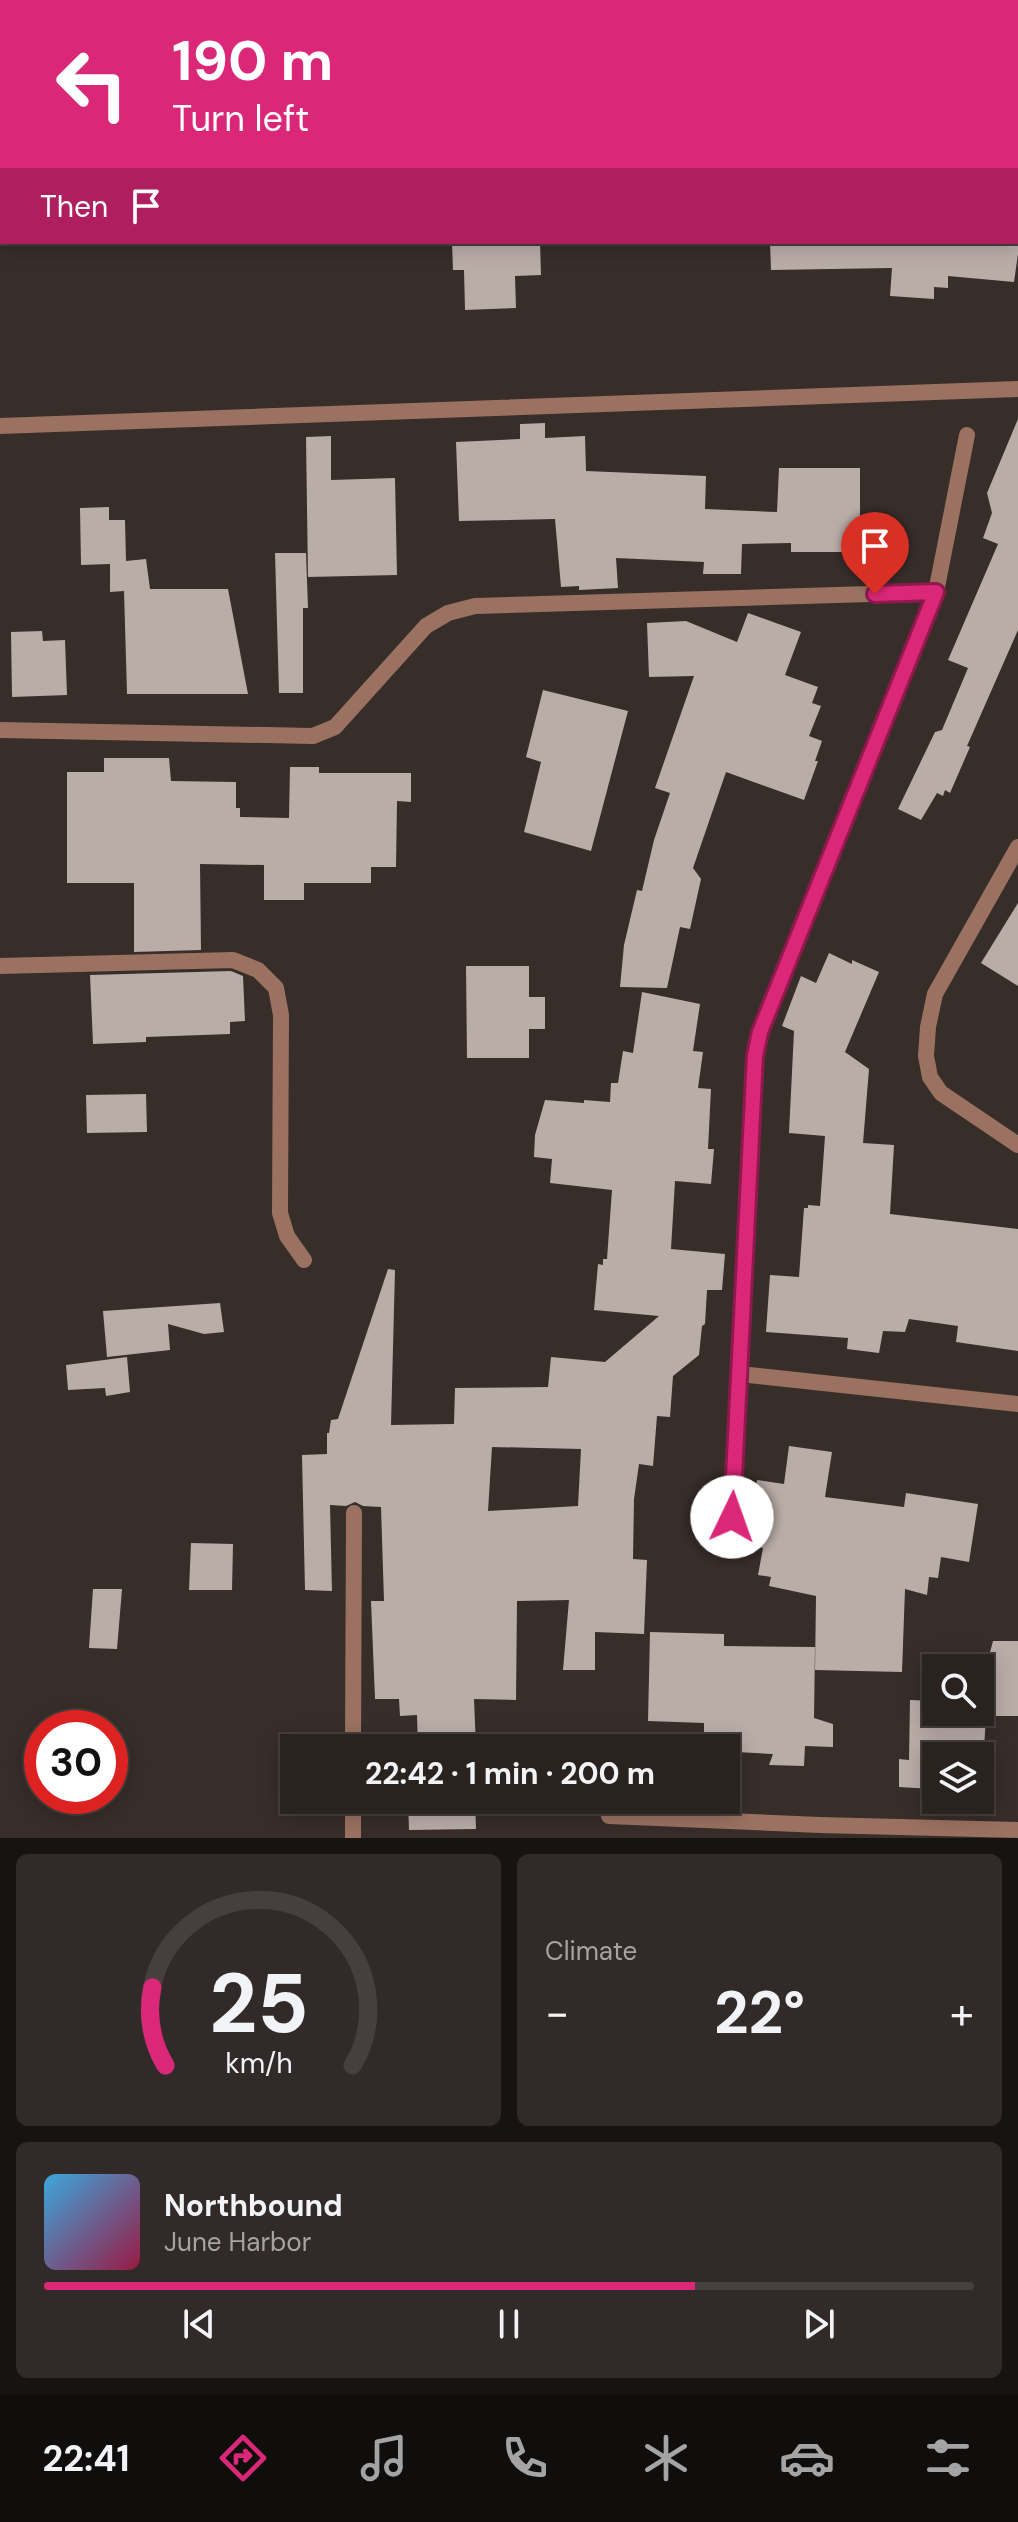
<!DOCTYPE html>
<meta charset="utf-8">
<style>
:root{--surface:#29221f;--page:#312a28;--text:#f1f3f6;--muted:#a5a4a4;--line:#453f3d;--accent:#db2777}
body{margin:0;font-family:"DM Sans",sans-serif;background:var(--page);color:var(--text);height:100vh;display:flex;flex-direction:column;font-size:30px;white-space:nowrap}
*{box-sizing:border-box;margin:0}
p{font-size:26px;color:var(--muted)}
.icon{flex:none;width:44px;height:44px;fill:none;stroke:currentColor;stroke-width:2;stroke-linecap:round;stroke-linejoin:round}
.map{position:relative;height:1838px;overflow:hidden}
.side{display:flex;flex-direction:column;gap:16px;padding:16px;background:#171311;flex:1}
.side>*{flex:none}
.guide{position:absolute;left:0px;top:0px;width:1018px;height:244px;box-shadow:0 4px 20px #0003,0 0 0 2px var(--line);background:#db2777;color:#fff;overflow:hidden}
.buttons{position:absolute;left:922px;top:1654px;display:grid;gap:16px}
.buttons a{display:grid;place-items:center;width:72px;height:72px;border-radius:0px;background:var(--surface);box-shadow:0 4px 20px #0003,0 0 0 2px var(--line);font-size:40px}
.speed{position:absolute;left:24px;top:1710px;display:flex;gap:16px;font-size:40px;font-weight:700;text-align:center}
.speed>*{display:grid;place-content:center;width:104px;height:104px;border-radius:50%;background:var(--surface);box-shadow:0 4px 20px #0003,0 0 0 2px var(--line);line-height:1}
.speed .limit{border:12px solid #d22;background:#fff;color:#111}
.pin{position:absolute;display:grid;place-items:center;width:68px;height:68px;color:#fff;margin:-82px -34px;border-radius:50% 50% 50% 0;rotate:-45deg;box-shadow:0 0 8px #0007}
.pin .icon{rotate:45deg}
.me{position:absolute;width:88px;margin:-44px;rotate:3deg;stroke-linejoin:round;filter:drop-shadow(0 0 6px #0008)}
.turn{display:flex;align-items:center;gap:28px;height:168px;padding:0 40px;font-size:36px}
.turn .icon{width:104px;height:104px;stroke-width:2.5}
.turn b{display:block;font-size:56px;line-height:68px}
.then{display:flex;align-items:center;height:76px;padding:0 40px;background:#0003;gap:16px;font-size:30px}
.big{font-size:60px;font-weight:700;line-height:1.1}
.side .card{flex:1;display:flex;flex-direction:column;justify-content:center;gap:12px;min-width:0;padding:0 28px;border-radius:12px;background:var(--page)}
.side .dial{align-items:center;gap:0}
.dial svg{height:208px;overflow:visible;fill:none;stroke:var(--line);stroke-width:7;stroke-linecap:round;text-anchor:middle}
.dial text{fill:var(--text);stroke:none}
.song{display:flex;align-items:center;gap:24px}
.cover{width:96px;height:96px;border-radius:12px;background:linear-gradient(135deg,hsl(200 70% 55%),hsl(340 70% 35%))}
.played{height:8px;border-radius:4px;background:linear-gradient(90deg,var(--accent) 70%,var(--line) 70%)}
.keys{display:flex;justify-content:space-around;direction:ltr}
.heat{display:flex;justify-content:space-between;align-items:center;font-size:44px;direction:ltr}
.side .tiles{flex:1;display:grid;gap:16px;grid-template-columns:1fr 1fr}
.card:last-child{grid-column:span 2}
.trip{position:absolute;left:280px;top:1734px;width:460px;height:80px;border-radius:0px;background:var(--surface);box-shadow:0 4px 20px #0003,0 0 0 2px var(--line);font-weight:700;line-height:80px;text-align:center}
.menu{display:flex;height:128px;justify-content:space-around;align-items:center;background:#100e0c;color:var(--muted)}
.menu .icon{width:56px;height:56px}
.menu .active{color:var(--accent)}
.menu b{font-size:36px;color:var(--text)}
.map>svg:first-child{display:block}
.building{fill:#b9ada8;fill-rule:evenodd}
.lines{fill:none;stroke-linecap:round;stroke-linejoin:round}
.lane{stroke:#9b7262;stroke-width:16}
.street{stroke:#9b7262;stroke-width:16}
.route-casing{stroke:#8e194d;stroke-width:20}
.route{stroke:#db2777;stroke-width:14}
</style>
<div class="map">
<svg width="1018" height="1838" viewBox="0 0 1018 1838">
<rect width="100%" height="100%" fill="#372d29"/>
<path class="building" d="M 452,242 L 540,242 L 541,275 L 515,276 L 516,308 L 465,310 L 464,270 L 453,270 Z
M 770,242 L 1018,242 L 1018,254 L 1014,282 L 948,276 L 948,288 L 934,287 L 934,299 L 890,296 L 892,268 L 771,270 Z
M 1018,419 L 1018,630 L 967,746 L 970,747 L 950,793 L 945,790 L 943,796 L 937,793 L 921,820 L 898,809 L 935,732 L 942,730 L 968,668 L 948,660 L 998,544 L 983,538 L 992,513 L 987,493 Z
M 545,423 L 545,438 L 585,436 L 586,471 L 706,476 L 705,509 L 777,512 L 779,468 L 860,468 L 860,552 L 791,552 L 791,543 L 742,544 L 741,574 L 703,574 L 704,562 L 616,558 L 618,588 L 579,590 L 579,586 L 561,587 L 555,519 L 459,521 L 456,442 L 520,439 L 520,424 Z
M 331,436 L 331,480 L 395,478 L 397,575 L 308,577 L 306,437 Z
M 109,507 L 109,520 L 125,520 L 126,561 L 146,559 L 150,589 L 228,589 L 248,694 L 127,694 L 124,591 L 110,592 L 110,564 L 81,565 L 80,508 Z
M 275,553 L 306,553 L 308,608 L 303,608 L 303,693 L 279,693 Z
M 748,613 L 801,632 L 785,675 L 818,687 L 812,703 L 821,706 L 809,736 L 822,741 L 815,761 L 818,761 L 804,800 L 726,772 L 693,868 L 701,879 L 690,929 L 680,927 L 667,988 L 620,987 L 624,945 L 637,890 L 642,891 L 654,840 L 670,793 L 655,788 L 694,676 L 649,677 L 647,623 L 686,621 L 737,642 Z
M 42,631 L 43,641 L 65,640 L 67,695 L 12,697 L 11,632 Z
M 543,690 L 628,711 L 591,851 L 524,832 L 541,762 L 526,757 Z
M 104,758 L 169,758 L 171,781 L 236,782 L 236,808 L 240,808 L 240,817 L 289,818 L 290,767 L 319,767 L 319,773 L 411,773 L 411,802 L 397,801 L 396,867 L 371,867 L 371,883 L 304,883 L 304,900 L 264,900 L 264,865 L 200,864 L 201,950 L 134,952 L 134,883 L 67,883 L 67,772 L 104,772 Z
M 1018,903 L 1018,986 L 981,963 Z
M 829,953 L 852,964 L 852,960 L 879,972 L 845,1052 L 869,1069 L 863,1143 L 894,1145 L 890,1214 L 1018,1229 L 1018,1351 L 956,1342 L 958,1326 L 909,1319 L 905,1332 L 883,1331 L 879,1353 L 847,1349 L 848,1338 L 766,1332 L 770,1275 L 799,1277 L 804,1208 L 808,1208 L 808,1205 L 820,1206 L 825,1136 L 789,1133 L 794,1031 L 782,1026 L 801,976 L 816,983 Z
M 466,966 L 529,966 L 529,997 L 545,997 L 545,1029 L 529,1029 L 529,1058 L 467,1058 Z
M 231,971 L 243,976 L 245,1021 L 230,1022 L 230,1034 L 146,1037 L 146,1042 L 93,1044 L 90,975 Z
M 642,992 L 700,1004 L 693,1051 L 703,1052 L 698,1088 L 711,1089 L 708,1149 L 714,1149 L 711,1184 L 675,1181 L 671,1249 L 725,1254 L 722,1290 L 707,1290 L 705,1324 L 702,1326 L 699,1355 L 673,1376 L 670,1417 L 657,1416 L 653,1466 L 639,1464 L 634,1499 L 633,1559 L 647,1560 L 644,1634 L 595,1632 L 595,1670 L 563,1670 L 569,1600 L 517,1601 L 516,1700 L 474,1699 L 476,1748 L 418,1748 L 417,1715 L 400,1716 L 399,1699 L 375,1699 L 371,1601 L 384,1601 L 381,1507 L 363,1506 L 355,1502 L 346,1506 L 330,1505 L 332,1591 L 305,1590 L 302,1455 L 327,1454 L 327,1433 L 329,1433 L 331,1420 L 338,1419 L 388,1269 L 395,1270 L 391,1425 L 454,1424 L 455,1388 L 548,1387 L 551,1357 L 605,1362 L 659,1316 L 594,1310 L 598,1264 L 603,1265 L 603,1259 L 607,1259 L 612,1190 L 550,1183 L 552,1159 L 534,1157 L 535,1135 L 545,1100 L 584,1103 L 584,1100 L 610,1102 L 611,1083 L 618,1083 L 623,1051 L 633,1053 ZM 492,1447 L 581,1449 L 578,1506 L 488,1511 Z
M 146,1094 L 147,1132 L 87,1133 L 86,1095 Z
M 220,1303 L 224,1332 L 204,1334 L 168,1324 L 170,1350 L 107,1357 L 103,1311 Z
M 127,1357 L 130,1392 L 106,1396 L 105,1388 L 68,1390 L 66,1365 Z
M 789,1446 L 832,1452 L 825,1497 L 904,1507 L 906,1493 L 978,1504 L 969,1562 L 941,1557 L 938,1578 L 929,1577 L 927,1595 L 905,1589 L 902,1672 L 815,1670 L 816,1596 L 769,1586 L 771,1577 L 758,1575 L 763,1548 L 748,1543 L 757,1480 L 784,1484 Z
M 191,1543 L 233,1544 L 232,1590 L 189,1590 Z
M 93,1589 L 122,1589 L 117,1649 L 89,1648 Z
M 650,1632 L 724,1634 L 724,1646 L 815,1647 L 814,1718 L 833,1724 L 833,1747 L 805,1746 L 804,1766 L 769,1765 L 773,1754 L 737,1752 L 737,1737 L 704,1736 L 704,1723 L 648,1721 Z
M 993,1641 L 1018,1641 L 1018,1716 L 986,1716 L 983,1765 L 980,1765 L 980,1756 L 936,1756 L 933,1789 L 899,1787 L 899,1759 L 909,1760 L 910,1700 L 936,1701 L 936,1712 L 980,1712 L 980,1668 L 966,1668 L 967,1655 L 989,1656 Z
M 408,1800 L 475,1800 L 476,1829 L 409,1830 Z"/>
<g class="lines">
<path class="lane" d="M 0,966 L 233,960 L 258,970 L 276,988 L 281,1015 L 280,1213 L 287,1236 L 304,1260"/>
<path class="street" d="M 0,426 L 1018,389
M 0,730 L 313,736 L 335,727 L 426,626 L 448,613 L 475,606 L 936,592
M 1018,847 L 935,994 L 928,1027 L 926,1056 L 930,1077 L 941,1093 L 1018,1145
M 740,1374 L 1018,1404
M 732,1517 L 755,1056 L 760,1032 L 936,592 L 967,435
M 353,1748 L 354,1513
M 609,1816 L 820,1825 L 1018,1830
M 353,1838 L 353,1800"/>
</g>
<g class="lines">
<defs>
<path id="route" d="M 732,1517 L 755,1056 L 760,1032 L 936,592 L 875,594"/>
</defs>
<use href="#route" class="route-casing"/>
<use href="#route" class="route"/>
</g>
</svg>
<div class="buttons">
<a><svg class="icon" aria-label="search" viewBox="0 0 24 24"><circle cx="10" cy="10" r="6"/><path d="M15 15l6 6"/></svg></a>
<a><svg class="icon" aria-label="layers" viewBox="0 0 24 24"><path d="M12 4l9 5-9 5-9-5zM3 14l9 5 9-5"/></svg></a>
</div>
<div class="speed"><div class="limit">30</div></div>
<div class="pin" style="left:875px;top:594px;background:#d93025"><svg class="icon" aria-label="arrive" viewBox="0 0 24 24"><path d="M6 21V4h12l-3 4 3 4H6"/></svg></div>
<svg class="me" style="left:732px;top:1517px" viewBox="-20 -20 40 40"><circle r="19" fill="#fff"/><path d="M0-13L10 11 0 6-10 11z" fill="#db2777"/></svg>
<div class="trip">22:42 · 1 min · 200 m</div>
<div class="guide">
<div class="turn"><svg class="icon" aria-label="left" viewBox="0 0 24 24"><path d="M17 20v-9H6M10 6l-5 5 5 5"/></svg><div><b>190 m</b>Turn left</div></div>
<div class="then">Then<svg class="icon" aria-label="arrive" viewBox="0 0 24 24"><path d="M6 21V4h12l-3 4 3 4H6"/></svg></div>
</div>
</div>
<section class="side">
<div class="tiles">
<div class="card dial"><svg viewBox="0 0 100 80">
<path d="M14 69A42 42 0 1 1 86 69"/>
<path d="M14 69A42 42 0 0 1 9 39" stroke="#db2777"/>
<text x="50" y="56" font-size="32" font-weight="700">25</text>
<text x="50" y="72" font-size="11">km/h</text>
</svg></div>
<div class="card"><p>Climate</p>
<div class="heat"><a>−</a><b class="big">22°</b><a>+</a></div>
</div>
<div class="card">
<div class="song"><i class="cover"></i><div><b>Northbound</b><p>June Harbor</p></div></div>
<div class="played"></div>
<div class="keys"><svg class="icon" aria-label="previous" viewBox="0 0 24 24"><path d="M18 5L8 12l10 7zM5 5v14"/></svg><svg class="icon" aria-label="pause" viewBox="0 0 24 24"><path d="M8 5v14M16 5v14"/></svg><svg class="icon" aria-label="next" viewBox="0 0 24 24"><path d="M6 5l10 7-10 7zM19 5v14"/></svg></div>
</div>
</div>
</section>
<nav class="menu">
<b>22:41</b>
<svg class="icon active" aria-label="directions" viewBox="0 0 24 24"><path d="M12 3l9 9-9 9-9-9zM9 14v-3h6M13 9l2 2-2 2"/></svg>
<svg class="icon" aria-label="music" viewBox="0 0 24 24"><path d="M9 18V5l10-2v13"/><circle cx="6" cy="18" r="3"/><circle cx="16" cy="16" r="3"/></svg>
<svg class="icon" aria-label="phone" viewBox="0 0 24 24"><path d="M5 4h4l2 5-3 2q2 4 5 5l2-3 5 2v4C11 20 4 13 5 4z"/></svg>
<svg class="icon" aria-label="climate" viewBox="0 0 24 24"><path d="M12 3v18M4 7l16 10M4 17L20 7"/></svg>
<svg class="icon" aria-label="car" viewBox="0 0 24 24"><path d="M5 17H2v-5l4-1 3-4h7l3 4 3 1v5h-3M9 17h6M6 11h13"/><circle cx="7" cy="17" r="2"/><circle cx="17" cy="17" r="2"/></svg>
<svg class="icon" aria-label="filters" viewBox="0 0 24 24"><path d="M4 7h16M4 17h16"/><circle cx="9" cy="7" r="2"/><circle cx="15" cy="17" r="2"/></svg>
</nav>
